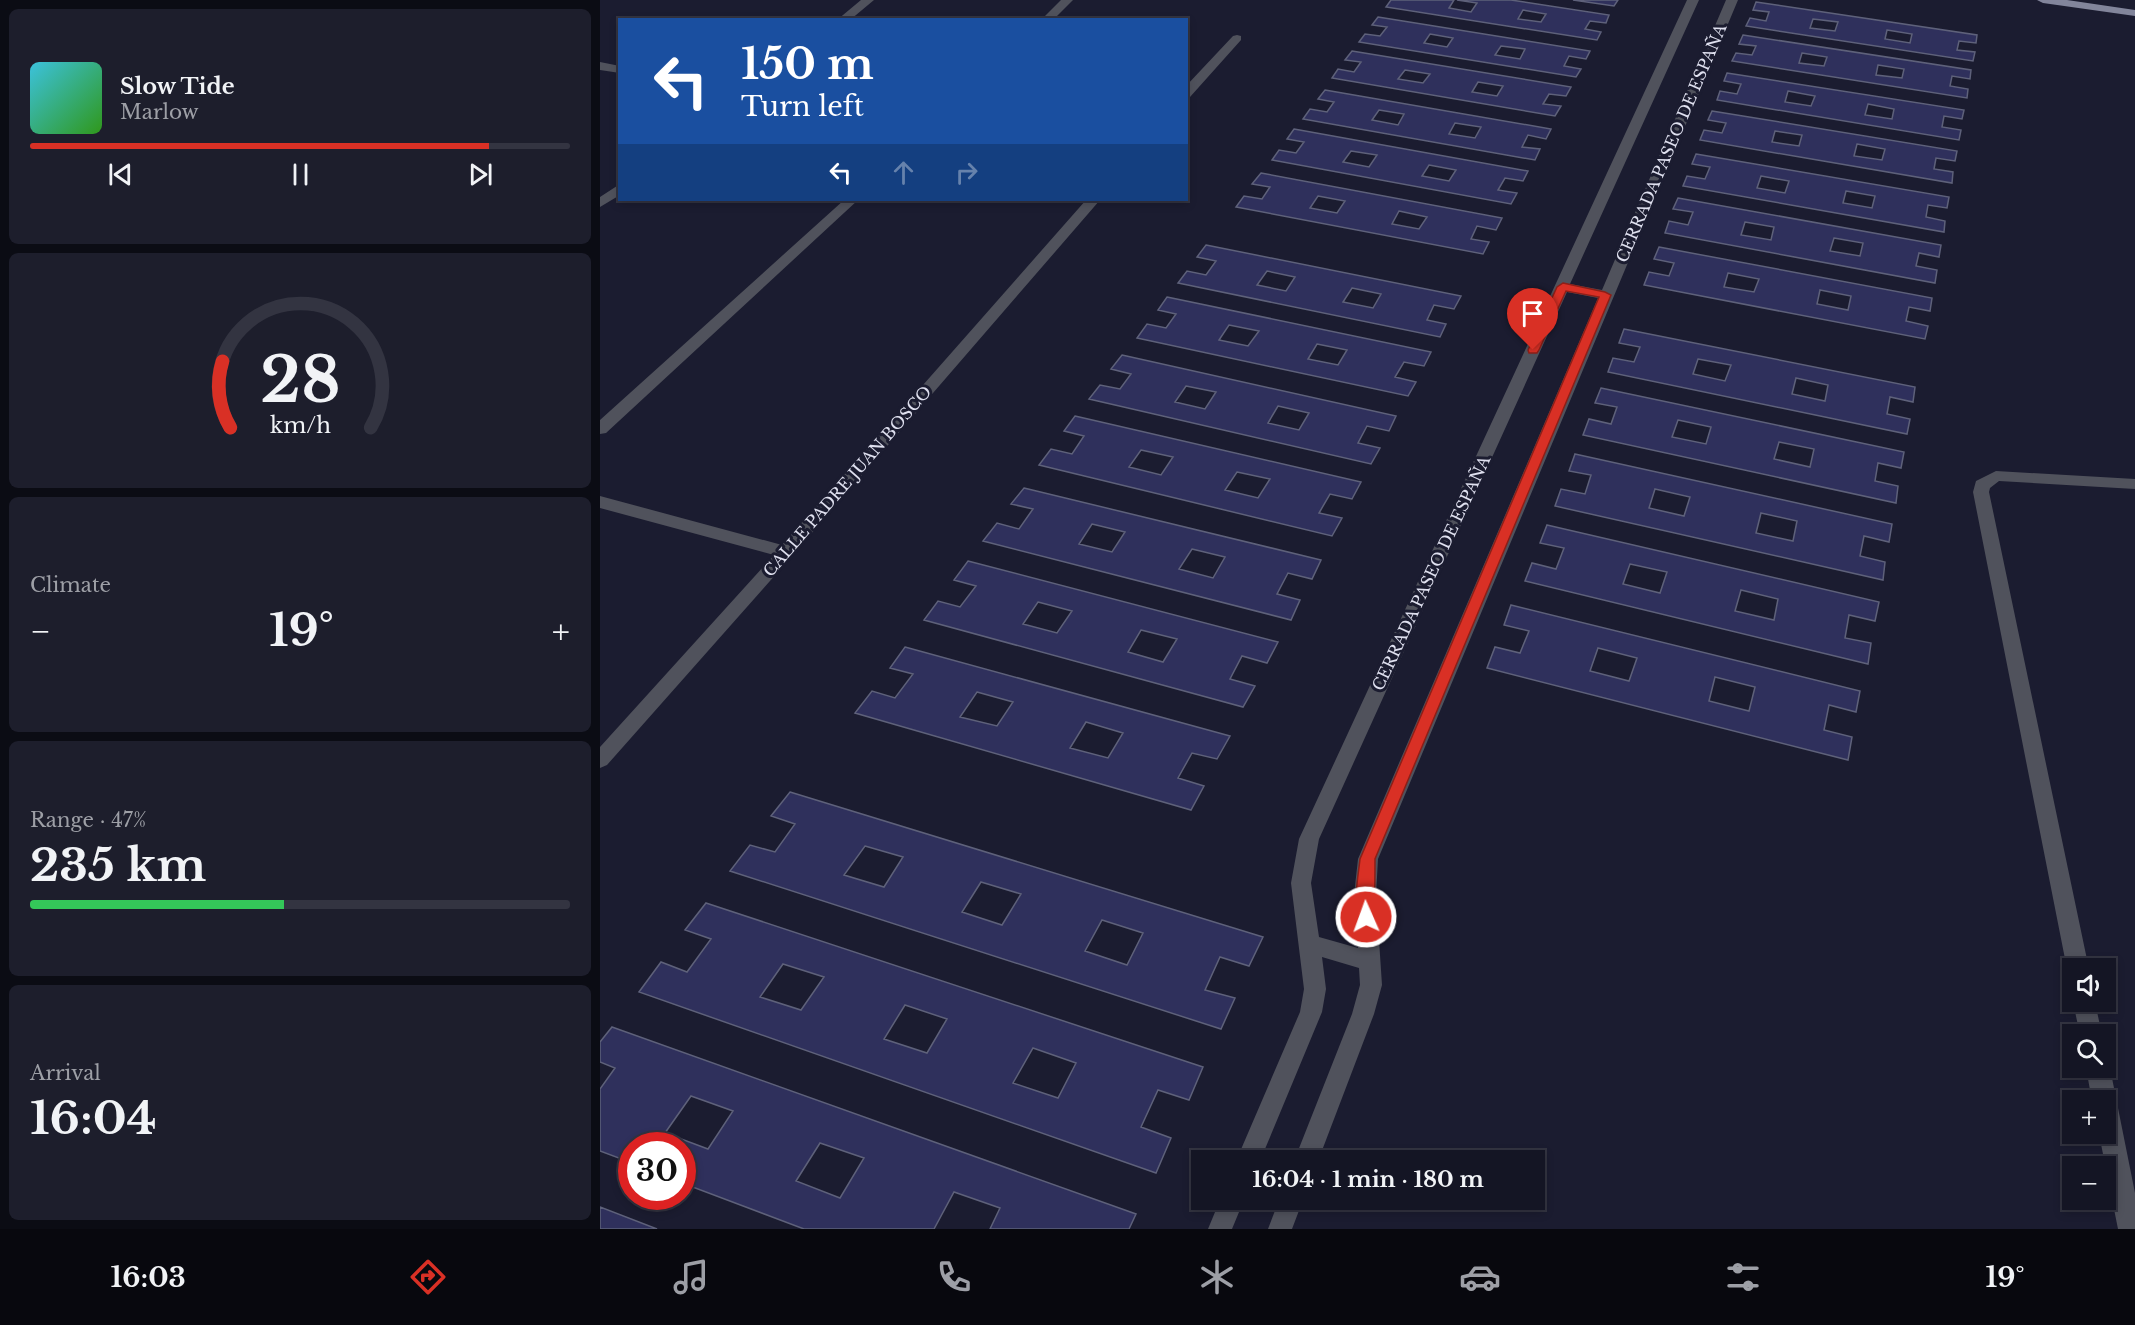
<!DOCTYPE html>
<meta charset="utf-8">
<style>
:root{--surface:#141524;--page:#1d1e2c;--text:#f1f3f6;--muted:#9d9fa6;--line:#333441;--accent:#d93025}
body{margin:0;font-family:"Libre Baskerville",serif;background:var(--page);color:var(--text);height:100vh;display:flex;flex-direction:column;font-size:22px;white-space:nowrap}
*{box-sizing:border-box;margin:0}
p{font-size:20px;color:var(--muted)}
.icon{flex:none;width:33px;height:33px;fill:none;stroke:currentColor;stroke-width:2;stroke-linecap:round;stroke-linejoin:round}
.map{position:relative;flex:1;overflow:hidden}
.panel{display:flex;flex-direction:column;gap:9px;padding:9px;background:#0b0c14;width:600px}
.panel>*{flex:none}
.banner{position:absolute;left:18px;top:18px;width:570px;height:183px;border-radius:0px;box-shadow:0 3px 9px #0003,0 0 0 2px var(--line);background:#1a4fa0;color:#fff;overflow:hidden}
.controls{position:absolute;left:1462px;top:958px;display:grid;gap:12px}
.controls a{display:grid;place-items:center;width:54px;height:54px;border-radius:0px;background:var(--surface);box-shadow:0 3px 9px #0003,0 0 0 2px var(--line);font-size:30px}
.speed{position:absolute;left:18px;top:1132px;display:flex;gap:12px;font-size:30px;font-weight:700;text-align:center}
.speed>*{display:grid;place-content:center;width:78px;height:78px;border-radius:50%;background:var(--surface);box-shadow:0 3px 9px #0003,0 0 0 2px var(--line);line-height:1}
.speed .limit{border:9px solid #d22;background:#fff;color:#111}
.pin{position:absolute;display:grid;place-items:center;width:51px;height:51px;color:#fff;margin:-62px -26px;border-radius:50% 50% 50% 0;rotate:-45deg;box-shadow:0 0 6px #0007}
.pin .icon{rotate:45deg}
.me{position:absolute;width:66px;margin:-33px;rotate:358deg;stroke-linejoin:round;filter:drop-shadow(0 0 4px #0008)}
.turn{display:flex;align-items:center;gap:21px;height:126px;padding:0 24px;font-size:27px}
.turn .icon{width:78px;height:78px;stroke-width:2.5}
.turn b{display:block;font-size:42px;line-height:51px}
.lanes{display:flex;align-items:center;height:57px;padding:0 24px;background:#0003;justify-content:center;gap:30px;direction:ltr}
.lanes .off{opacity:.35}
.big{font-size:45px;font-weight:700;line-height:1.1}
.panel .card{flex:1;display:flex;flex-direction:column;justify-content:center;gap:9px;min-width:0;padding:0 21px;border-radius:9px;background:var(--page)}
.panel .dial{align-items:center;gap:0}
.dial svg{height:156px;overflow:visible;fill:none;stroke:var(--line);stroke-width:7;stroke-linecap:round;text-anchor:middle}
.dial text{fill:var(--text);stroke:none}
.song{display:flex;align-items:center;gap:18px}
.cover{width:72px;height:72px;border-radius:9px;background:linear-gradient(135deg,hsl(190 70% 55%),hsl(110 70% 35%))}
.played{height:6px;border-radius:3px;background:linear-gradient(90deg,var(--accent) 85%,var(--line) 85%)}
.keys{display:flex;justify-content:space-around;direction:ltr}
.heat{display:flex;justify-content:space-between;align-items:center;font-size:33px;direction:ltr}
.charge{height:9px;border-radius:4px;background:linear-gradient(90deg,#34c759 47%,var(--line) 0)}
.trip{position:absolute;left:591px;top:1150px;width:354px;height:60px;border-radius:0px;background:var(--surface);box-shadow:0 3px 9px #0003,0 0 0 2px var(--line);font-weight:700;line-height:60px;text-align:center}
.tabs{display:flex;height:96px;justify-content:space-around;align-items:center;background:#08080e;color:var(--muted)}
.tabs .icon{width:42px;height:42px}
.tabs .selected{color:var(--accent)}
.tabs b{font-size:27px;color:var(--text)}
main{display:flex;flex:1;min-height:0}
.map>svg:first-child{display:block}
.building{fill:#2f305c;stroke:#5e617a;stroke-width:1.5;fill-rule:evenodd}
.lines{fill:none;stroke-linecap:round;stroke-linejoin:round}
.minor{fill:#50525c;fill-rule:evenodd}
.major{fill:#82859b;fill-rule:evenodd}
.route{fill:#d93025;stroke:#8d1f18;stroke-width:1.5}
.labels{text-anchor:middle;stroke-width:6;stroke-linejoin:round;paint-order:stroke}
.street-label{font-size:16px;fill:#dfe0ef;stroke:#1b1c30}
</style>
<main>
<section class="panel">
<div class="card">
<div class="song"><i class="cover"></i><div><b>Slow Tide</b><p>Marlow</p></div></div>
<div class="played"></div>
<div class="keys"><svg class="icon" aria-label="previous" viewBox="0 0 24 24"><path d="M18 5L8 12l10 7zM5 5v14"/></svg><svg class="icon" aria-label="pause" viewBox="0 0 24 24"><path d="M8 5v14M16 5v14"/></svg><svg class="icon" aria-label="next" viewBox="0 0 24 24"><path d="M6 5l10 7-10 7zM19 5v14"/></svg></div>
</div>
<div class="card dial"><svg viewBox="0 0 100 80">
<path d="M14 69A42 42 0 1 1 86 69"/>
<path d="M14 69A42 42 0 0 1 10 35" stroke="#d93025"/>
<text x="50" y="56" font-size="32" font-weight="700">28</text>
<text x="50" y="72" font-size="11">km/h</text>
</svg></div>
<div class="card"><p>Climate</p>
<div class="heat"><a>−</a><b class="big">19°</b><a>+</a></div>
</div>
<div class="card"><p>Range · 47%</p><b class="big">235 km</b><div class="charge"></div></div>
<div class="card"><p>Arrival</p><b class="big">16:04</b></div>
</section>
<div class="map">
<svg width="1535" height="1229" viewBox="0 0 1535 1229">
<rect width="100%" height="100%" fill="#1b1c30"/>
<path class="building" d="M 791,0 L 854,0 L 849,8 L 871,12 L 877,3 L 857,0 L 911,0 L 1009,15 L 1006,23 L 990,21 L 985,29 L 1001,32 L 997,40 L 786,7 ZM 923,10 L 946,14 L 941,22 L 918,19 Z
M 973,0 L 1018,0 L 1014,6 Z
M 1156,2 L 1377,35 L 1376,43 L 1359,41 L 1357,50 L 1375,52 L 1373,61 L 1146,26 L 1150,18 L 1166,21 L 1169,12 L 1153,10 ZM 1213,19 L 1238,22 L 1235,31 L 1210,28 ZM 1287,30 L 1312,34 L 1310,43 L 1285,39 Z
M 778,17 L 990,51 L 986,59 L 969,56 L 964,66 L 981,69 L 976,77 L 759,42 L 765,34 L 780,36 L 787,27 L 772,25 ZM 830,34 L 853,38 L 847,47 L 824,43 ZM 901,46 L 925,49 L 920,59 L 895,55 Z
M 1143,35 L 1371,70 L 1370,79 L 1352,76 L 1350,86 L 1368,89 L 1367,98 L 1132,61 L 1136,53 L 1152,55 L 1156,46 L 1139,44 ZM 1202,53 L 1227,57 L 1224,66 L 1199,63 ZM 1278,65 L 1304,69 L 1302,78 L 1276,75 Z
M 752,51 L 971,87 L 966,96 L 949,94 L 943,104 L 961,106 L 955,116 L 732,78 L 738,69 L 754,72 L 761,62 L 745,60 ZM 805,70 L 830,74 L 823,83 L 798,79 ZM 878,82 L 903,86 L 897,96 L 872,92 Z
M 1127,73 L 1364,110 L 1362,119 L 1344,116 L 1342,127 L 1361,130 L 1359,140 L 1117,100 L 1120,91 L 1137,94 L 1141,84 L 1124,81 ZM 1188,91 L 1215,96 L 1211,106 L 1185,102 ZM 1268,104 L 1294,109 L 1292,119 L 1265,115 Z
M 725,90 L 951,129 L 946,139 L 928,135 L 922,147 L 940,149 L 935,160 L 703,119 L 710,109 L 727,112 L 734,102 L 718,99 ZM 779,110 L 804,114 L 798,125 L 772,120 ZM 855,123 L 881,127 L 875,138 L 849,134 Z
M 1112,111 L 1357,151 L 1355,161 L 1336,158 L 1334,169 L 1353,172 L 1352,183 L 1100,140 L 1104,130 L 1122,133 L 1126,123 L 1108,120 ZM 1175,131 L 1202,135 L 1199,146 L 1172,142 ZM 1257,144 L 1285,149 L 1282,160 L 1254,156 Z
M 694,129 L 928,171 L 923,181 L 905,178 L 898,190 L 917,193 L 911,204 L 672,160 L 679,150 L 696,153 L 704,142 L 687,139 ZM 751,151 L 777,155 L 769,167 L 743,162 ZM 829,165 L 856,170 L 849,181 L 822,176 Z
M 1096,154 L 1349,197 L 1347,208 L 1328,205 L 1326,217 L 1345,221 L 1344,232 L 1083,186 L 1087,176 L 1105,179 L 1110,167 L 1092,164 ZM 1161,176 L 1189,181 L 1185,193 L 1157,188 ZM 1246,191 L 1275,196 L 1272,208 L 1243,203 Z
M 661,173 L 902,218 L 896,230 L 877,226 L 871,239 L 889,242 L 883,254 L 636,207 L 644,196 L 662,199 L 670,187 L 652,184 ZM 718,196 L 745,201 L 737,213 L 710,208 ZM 799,211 L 827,217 L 819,229 L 792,224 Z
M 1078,198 L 1341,245 L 1339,257 L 1319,253 L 1316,266 L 1337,270 L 1335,283 L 1065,233 L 1069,221 L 1088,225 L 1093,212 L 1073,209 ZM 1145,222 L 1174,227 L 1171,240 L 1141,235 ZM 1234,238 L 1263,243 L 1260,256 L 1230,251 Z
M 606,245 L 861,296 L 854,309 L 834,305 L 827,320 L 846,324 L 840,337 L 578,283 L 587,271 L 606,275 L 616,261 L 597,257 ZM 667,271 L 695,277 L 686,291 L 657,285 ZM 752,288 L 781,294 L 773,308 L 743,302 Z
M 1059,247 L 1332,298 L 1330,311 L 1309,307 L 1306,321 L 1328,326 L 1325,339 L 1044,285 L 1049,272 L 1069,276 L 1074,263 L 1054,259 ZM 1128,273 L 1159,279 L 1154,292 L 1124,287 ZM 1220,290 L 1251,296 L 1248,310 L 1217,304 Z
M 567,297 L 831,352 L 824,366 L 804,362 L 795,377 L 816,382 L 808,396 L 537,338 L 547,324 L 566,328 L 576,314 L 558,310 ZM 629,325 L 659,331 L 648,346 L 619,340 ZM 717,344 L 747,350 L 738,365 L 708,359 Z
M 1024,329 L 1315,387 L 1313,402 L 1290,397 L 1287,414 L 1310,419 L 1307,434 L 1008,372 L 1013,358 L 1034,362 L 1040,347 L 1019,343 ZM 1098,359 L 1131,365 L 1125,381 L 1093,374 ZM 1196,378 L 1228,385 L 1225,401 L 1192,394 Z
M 522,355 L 796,416 L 789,431 L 767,426 L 758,443 L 780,448 L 771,464 L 489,399 L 500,385 L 520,389 L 531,374 L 511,369 ZM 586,386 L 616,392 L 605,409 L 575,402 ZM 678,406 L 709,413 L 699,430 L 668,423 Z
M 1001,388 L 1304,452 L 1301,468 L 1278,463 L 1275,481 L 1298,486 L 1296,503 L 983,435 L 989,419 L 1011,424 L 1017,407 L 995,403 ZM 1078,420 L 1111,427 L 1106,444 L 1072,437 ZM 1179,442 L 1214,449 L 1210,467 L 1174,459 Z
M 475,416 L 761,482 L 752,499 L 730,494 L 719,513 L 742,518 L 732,536 L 439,465 L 451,449 L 472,454 L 484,436 L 464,431 ZM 541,450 L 573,457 L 561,475 L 529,467 ZM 637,472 L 670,479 L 658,498 L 625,490 Z
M 975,454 L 1292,524 L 1289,542 L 1264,536 L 1260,556 L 1285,562 L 1283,580 L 955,506 L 961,489 L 985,494 L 991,475 L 969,471 ZM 1055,489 L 1090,497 L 1084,516 L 1049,508 ZM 1161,513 L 1197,521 L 1193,541 L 1156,533 Z
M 424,488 L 721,560 L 712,579 L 688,573 L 677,594 L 700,600 L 691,620 L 383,541 L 397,523 L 419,529 L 433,509 L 411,504 ZM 492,524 L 525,532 L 512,552 L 479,544 ZM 592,549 L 625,557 L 613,578 L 579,569 Z
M 947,525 L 1279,602 L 1275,621 L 1249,615 L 1245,638 L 1271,643 L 1268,664 L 925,581 L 932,563 L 956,569 L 964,548 L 940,543 ZM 1030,564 L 1067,572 L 1060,593 L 1023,584 ZM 1141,590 L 1178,599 L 1174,620 L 1135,611 Z
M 368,561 L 678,642 L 667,663 L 642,656 L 630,679 L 655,686 L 643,707 L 324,620 L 338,601 L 360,607 L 376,586 L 354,580 ZM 438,602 L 472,611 L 457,633 L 423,624 ZM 541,630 L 577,639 L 563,662 L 528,652 Z
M 911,605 L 1260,691 L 1256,712 L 1229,705 L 1224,730 L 1252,737 L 1248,760 L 887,668 L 895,647 L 920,653 L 929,631 L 904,625 ZM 998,648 L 1037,658 L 1029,681 L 990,671 ZM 1115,677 L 1155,687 L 1149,711 L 1109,701 Z
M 305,647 L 630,736 L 617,759 L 592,753 L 578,778 L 604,786 L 591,810 L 255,713 L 272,691 L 295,698 L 313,674 L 290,668 ZM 377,692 L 413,702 L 397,726 L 360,717 ZM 486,722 L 523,733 L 508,758 L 470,748 Z
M 190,792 L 663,937 L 649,966 L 620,957 L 605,990 L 635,998 L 621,1029 L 130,871 L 150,845 L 175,852 L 195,824 L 171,816 ZM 265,846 L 303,857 L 284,887 L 244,875 ZM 381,882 L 421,894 L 402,925 L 362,912 ZM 502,920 L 543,933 L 527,965 L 485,951 Z
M 106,903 L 603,1067 L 589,1100 L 558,1090 L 541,1127 L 571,1138 L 556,1173 L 39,992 L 61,962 L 87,972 L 111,939 L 85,930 ZM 183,964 L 224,977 L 201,1010 L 160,997 ZM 305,1005 L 347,1019 L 327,1053 L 284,1039 ZM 433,1048 L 476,1063 L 458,1098 L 413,1083 Z
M 12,1027 L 536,1214 L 529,1229 L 390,1229 L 400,1208 L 354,1192 L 334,1229 L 204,1229 L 82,1183 L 82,1146 L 32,1146 L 32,1163 L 0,1151 L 0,1089 L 15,1068 L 0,1062 L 0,1042 ZM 91,1096 L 133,1111 L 108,1149 L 65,1133 ZM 220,1143 L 264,1158 L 240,1198 L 196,1181 Z
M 0,1207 L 57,1229 L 0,1229 Z"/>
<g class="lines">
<path class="minor" d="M 261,0 L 274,0 L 250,20 L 237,20 Z
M 461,0 L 473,0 L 453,20 L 441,20 Z
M 1087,0 L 1099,0 L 970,284 L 1002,290 L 1126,0 L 1138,0 L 778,859 L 776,895 L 782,985 L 774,1014 L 718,1161 L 694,1161 L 752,1014 L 760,985 L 759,968 L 722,957 L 726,989 L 722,1012 L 660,1161 L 636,1161 L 700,1012 L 704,989 L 691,883 L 699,839 ZM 967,292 L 998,298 L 758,859 L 754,895 L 758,948 L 719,937 L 711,883 L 719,839 Z
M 637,35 L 641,36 L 641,40 L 590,97 L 586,98 L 586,86 L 633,36 Z
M 0,62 L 20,66 L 20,73 L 0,70 Z
M 20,184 L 20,195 L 0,207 L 0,197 Z
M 244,200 L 258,200 L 6,433 L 0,434 L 0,420 Z
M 486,200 L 500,200 L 192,556 L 7,765 L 0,768 L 0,747 L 174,555 L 0,508 L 0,496 L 182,545 Z
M 1396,471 L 1535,479 L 1535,489 L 1399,481 L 1390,488 L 1389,492 L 1489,969 L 1473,969 L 1473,977 L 1467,969 L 1373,492 L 1376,481 Z
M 1473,1002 L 1495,1002 L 1502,1035 L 1480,1035 Z
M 1506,1060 L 1510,1068 L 1535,1193 L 1535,1229 L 1518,1229 L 1499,1134 L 1506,1134 L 1506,1101 L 1492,1101 L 1486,1068 L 1506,1068 Z
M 620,1200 L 644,1200 L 632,1229 L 608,1229 Z
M 679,1200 L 703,1200 L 692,1229 L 668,1229 Z"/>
<path class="major" d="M 1437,0 L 1467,0 L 1535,10 L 1535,16 L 1443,3 Z"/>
</g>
<path class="route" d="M 963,283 L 1005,292 L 1011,295 L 775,859 C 775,871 775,916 772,922 L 766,924 L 761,922 C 752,905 758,878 760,859 L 999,297 L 966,291 L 939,350 L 937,353 L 929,353 L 928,350 L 957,287 Z"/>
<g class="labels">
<g class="street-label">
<text transform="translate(1071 143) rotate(-67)" y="6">CERRADA PASEO DE ESPAÑA</text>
<text transform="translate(247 481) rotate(-49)" y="6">CALLE PADRE JUAN BOSCO</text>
<text transform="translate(831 573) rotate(-65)" y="6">CERRADA PASEO DE ESPAÑA</text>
</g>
</g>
</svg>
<div class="controls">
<a><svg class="icon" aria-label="sound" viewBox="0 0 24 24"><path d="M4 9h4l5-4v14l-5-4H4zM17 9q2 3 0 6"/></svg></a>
<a><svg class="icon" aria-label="search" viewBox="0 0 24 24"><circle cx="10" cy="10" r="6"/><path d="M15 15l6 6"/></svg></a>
<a>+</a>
<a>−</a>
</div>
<div class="speed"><div class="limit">30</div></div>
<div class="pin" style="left:933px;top:350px;background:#d93025"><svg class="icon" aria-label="arrive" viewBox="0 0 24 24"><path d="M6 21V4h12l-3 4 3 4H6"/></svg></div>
<svg class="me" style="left:766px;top:917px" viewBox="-20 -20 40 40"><circle r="17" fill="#d93025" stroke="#fff" stroke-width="3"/><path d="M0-11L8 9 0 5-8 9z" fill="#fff"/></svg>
<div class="trip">16:04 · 1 min · 180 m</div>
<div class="banner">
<div class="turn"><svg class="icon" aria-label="left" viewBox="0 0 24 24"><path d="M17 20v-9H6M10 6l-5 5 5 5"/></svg><div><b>150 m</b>Turn left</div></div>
<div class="lanes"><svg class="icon" aria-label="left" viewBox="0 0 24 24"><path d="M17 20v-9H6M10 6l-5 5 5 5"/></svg><svg class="icon off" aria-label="ahead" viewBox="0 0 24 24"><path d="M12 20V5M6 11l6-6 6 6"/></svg><svg class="icon off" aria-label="right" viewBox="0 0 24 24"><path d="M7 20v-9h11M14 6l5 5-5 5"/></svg></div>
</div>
</div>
</main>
<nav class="tabs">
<b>16:03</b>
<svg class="icon selected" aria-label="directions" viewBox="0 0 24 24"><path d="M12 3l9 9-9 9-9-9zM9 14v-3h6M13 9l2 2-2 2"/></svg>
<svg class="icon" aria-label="music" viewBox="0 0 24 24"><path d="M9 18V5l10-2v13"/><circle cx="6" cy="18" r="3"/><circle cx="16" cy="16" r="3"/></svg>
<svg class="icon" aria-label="phone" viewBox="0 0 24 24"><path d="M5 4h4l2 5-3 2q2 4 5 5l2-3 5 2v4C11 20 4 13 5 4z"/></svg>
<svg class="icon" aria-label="climate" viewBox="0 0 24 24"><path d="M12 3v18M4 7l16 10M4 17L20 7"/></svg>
<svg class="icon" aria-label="car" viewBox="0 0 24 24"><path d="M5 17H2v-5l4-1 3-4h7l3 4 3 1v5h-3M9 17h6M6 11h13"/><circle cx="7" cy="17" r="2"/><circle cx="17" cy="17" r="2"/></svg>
<svg class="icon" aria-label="filters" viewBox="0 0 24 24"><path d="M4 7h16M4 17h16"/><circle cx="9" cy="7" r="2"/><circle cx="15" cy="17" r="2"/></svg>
<b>19°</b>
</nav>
